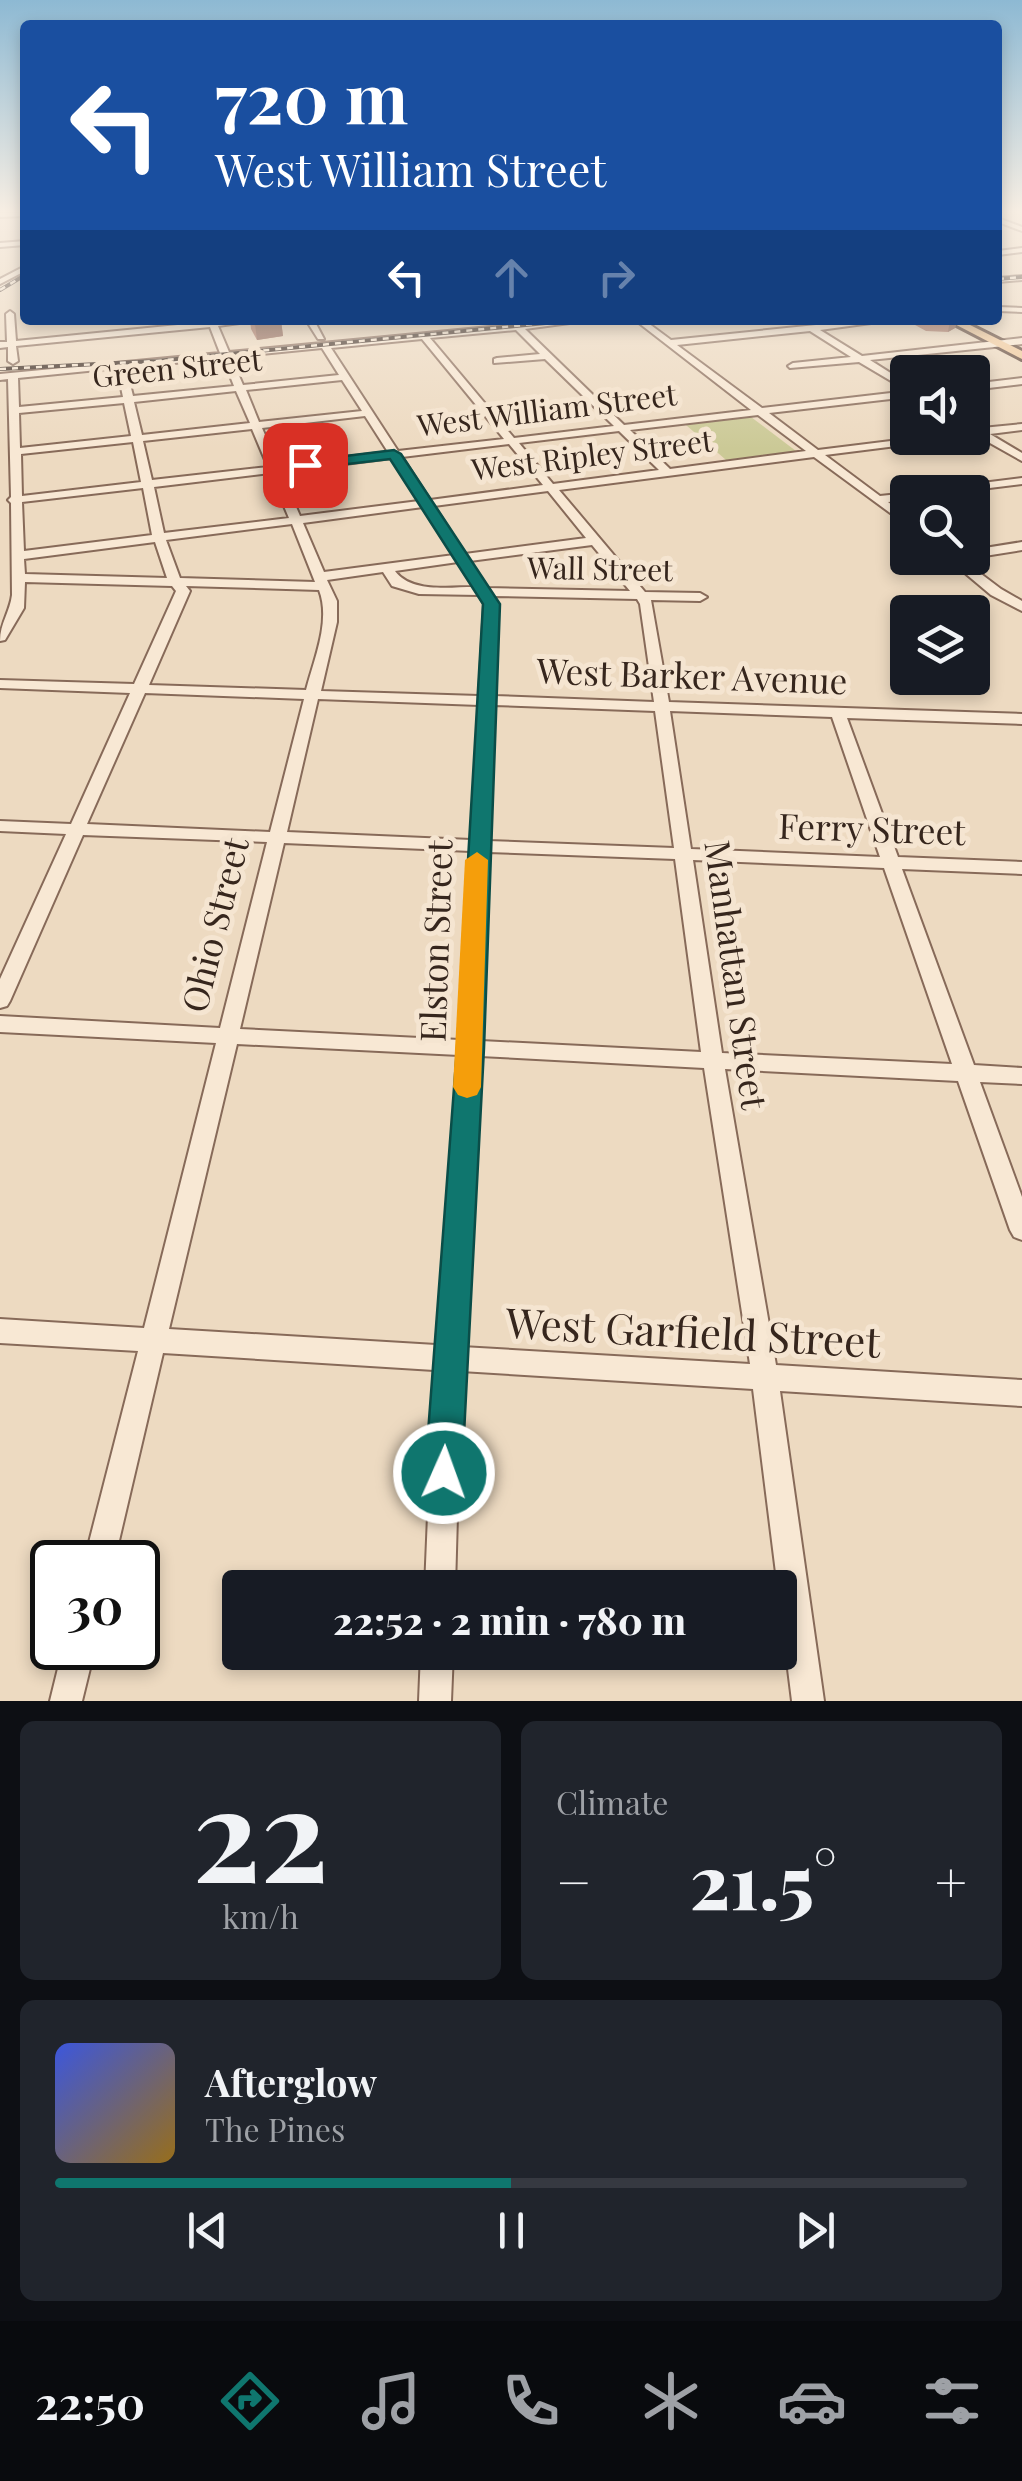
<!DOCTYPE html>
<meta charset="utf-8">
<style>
:root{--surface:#171b24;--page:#20242c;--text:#f1f3f6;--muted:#9ea1a6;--line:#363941;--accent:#0f766e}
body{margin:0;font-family:"Playfair Display",serif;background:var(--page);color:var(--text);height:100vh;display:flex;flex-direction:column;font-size:38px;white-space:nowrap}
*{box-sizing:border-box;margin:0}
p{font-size:32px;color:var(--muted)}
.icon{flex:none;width:55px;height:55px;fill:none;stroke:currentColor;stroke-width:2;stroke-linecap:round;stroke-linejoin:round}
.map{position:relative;height:1701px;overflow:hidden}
.side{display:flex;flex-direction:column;gap:20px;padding:20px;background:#0d0f14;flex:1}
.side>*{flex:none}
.guide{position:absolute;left:20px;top:20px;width:982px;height:305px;border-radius:10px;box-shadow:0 5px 15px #0003;background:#1a4fa0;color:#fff;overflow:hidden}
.buttons{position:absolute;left:890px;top:355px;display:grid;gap:20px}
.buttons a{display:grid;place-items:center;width:100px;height:100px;border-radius:10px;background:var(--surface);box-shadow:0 5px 15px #0003;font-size:50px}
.speed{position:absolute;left:30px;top:1540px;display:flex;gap:20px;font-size:50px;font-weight:700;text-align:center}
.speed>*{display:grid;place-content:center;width:130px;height:130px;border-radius:50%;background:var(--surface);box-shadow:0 5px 15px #0003;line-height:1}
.speed .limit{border:5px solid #111;border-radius:15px;background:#fff;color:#111}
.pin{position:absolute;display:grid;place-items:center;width:85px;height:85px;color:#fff;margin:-42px;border-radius:20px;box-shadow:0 5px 15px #0006}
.me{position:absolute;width:110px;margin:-55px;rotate:2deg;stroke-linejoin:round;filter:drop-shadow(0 0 8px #0008)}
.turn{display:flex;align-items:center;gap:35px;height:210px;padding:0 30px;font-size:45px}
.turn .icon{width:130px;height:130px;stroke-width:2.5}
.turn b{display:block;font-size:70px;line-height:85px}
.lanes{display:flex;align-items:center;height:95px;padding:0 30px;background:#0003;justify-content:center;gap:50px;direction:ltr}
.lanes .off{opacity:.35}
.big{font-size:75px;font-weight:800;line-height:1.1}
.side .tile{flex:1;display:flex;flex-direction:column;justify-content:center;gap:15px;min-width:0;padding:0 35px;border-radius:15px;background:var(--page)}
.side .dial{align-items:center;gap:0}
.dial b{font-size:130px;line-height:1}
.song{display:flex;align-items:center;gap:30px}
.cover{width:120px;height:120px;border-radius:15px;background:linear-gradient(135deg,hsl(230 70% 55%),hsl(40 70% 35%))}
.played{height:10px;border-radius:5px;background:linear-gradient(90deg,var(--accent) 50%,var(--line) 50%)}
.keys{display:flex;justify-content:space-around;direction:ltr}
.heat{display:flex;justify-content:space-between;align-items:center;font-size:55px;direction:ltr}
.side .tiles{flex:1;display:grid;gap:20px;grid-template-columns:1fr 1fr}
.tile:last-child{grid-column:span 2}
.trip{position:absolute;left:222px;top:1570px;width:575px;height:100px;border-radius:10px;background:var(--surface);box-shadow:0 5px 15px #0003;font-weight:800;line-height:100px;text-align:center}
.dock{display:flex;height:160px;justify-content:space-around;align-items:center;background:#090b0e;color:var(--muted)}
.dock .icon{width:70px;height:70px}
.dock .on{color:var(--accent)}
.dock b{font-size:45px;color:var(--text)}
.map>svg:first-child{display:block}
.green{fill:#cbc996}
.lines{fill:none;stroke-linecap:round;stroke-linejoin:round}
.minor-casing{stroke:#876a59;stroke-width:4}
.major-casing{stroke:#543a2d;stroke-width:6}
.minor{fill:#f8e8d4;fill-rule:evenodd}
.major{fill:#f0c899;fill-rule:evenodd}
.rail-casing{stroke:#36261d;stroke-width:4}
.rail{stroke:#f5e5d1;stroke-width:2.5;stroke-dasharray:6;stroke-linecap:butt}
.wall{fill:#af7a66}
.shaded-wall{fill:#8e6353}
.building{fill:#cb8e77;stroke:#8e6353;stroke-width:2.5}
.route{fill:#0f766e;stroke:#0a4d48;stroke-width:2.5}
.slow{fill:#f59e0b}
.labels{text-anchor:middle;stroke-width:10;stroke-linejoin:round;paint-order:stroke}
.far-street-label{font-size:30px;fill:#36261d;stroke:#f5e5d1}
.street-label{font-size:35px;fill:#36261d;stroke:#f5e5d1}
.near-street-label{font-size:42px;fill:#36261d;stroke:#f5e5d1}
</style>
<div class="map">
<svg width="1022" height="1701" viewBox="0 0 1022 1701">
<rect width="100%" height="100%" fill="#eddac1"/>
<path class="green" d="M 751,417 L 796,451 L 726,460 L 686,425 Z"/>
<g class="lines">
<defs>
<path id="minor" d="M 25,212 L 25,216 L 0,217 L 0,213 Z
M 998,218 L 1022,227 L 1022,231 L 998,222 Z
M 25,241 L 25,245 L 0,247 L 0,243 Z
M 1022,248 L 1022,252 L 998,255 L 998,251 Z
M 25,266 L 25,271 L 0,284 L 0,279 Z
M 1022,276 L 1022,280 L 998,282 L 998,278 Z
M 998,307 L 1022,308 L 1022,312 L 998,311 Z
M 10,311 L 14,314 L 16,341 L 208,322 L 207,320 L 261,320 L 218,326 L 229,352 L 562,320 L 592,320 L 525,329 L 624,425 L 751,410 L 635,320 L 644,320 L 671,340 L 865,320 L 893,320 L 820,330 L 862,356 L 1022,338 L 1022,344 L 870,360 L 908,384 L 908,391 L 859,362 L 790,368 L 788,366 L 793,363 L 851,357 L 810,331 L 677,345 L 762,408 L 908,391 L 908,397 L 769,413 L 818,450 L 915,438 L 941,438 L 936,441 L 825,455 L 880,496 L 908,493 L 908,500 L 888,502 L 908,517 L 908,526 L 814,457 L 559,490 L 645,592 L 700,593 L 707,597 L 700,601 L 651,600 L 669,702 L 1022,714 L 1022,724 L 847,718 L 898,857 L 1022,862 L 1022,874 L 902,869 L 974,1065 L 1022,1068 L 1022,1084 L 980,1082 L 1022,1197 L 1022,1240 L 1014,1237 L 1010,1230 L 958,1081 L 725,1069 L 776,1365 L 1022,1380 L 1022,1406 L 780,1391 L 824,1701 L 792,1701 L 753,1389 L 461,1371 L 455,1588 L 425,1588 L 434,1370 L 163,1353 L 114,1562 L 84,1562 L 138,1351 L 0,1343 L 0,1319 L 144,1328 L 216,1043 L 0,1032 L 0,1016 L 220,1028 L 267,842 L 83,835 L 10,1001 L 7,1006 L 0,1008 L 0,979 L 66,834 L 0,831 L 0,821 L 71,824 L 130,693 L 0,688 L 0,680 L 134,684 L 176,591 L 172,586 L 25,582 L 24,608 L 5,640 L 0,641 C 0,623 10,612 12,595 L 11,503 L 8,500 L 11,497 L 8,379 L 0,380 L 0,374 L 220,353 L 210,327 L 16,346 L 18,361 L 13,364 L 8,361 L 8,347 L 0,348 L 0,342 L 7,342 L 6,314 ZM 516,330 L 540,354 L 497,358 L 494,359 L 494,363 L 545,359 L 614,426 L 514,438 L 430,338 ZM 422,339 L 504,439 L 398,451 L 331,348 ZM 322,348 L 339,375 L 243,385 L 231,357 ZM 223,358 L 234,386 L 133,396 L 126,368 ZM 117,368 L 123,397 L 19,407 L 18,378 ZM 342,380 L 362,411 L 259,422 L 246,390 ZM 236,391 L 250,423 L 142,435 L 134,402 ZM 124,403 L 131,436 L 20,448 L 19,413 ZM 758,415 L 806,451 L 670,469 L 630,430 ZM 365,416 L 388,452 L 278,465 L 262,428 ZM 252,429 L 268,467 L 152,480 L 143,441 ZM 619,431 L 659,470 L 553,484 L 519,443 ZM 133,442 L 141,482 L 22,496 L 21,454 ZM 509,444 L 543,485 L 430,500 L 402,457 ZM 392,458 L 419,501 L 300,516 L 281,472 ZM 270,473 L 289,518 L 164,533 L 154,487 ZM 143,488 L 152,535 L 24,551 L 22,502 ZM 548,491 L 586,538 L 465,554 L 434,506 ZM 423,507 L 454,555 L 324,572 L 303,523 ZM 292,524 L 315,582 L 180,578 L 166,540 ZM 155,542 L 167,578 L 25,574 L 24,559 ZM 592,545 L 630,591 L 487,588 L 470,561 ZM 458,562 L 474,587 C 449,587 411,593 395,571 ZM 383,572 L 392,586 L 419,594 L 479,595 L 484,604 L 479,696 L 321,691 L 337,622 L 337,601 L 327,580 ZM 186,586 L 319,590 C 331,621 314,659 306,690 L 149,685 L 190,591 ZM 492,596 L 637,599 L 640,604 L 654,702 L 494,696 L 498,604 ZM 145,693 L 304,699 L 270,832 L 87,824 ZM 318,699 L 479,705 L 471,840 L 287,832 ZM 494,705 L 655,711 L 674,848 L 488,841 ZM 670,711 L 832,717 L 880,857 L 691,849 ZM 284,843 L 471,851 L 460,1040 L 240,1029 ZM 488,852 L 675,859 L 701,1052 L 481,1041 ZM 693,860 L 884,868 L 952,1064 L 722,1053 ZM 237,1044 L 459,1055 L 436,1345 L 169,1329 ZM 480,1056 L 704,1068 L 750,1364 L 462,1347 Z
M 306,320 L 314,320 L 324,339 L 318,339 Z
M 1022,378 L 1022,384 L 972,390 L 972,384 Z
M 972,424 L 982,428 L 1022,424 L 1022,430 L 990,434 L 1022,453 L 1022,461 L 974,434 Z
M 1022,478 L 1022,484 L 957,492 L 928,492 L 934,489 Z
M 1022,542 L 1022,550 L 972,558 L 971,558 L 972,550 Z
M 947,558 L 960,558 L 1001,589 L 1022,601 L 1022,611 L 991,595 Z
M 63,1648 L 95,1648 L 82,1701 L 50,1701 Z
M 421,1652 L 453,1652 L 451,1701 L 419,1701 Z"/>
<path id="major" d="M 947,320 L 960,320 L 1022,351 L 1022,359 Z"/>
</defs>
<use href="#minor" class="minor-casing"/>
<use href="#major" class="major-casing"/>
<use href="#minor" class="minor"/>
<use href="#major" class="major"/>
<defs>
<path id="rail" d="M 998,279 L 1022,277
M 0,290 L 25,275
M 0,369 L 156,361 L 576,320"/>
</defs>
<use href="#rail" class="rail-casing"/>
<use href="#rail" class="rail"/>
</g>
<path class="wall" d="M 250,320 L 281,320 L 283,336 L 257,340 L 251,329 Z
M 906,320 L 957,320 L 955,328 L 948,332 L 926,331 Z"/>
<path class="shaded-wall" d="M 950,320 L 957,320 L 955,328 L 948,332 Z
M 281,321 L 283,336 L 257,340 L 255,324 Z"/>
<path class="building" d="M 253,320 L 281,320 L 281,321 L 255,324 Z"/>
<linearGradient id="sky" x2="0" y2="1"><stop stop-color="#8db9d3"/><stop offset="0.47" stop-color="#f7eee3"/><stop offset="1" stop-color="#f7eee3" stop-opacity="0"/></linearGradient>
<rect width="1022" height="449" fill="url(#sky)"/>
<path class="route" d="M 394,450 L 401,454 L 500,604 L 484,1048 L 462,1473 L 457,1486 L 444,1491 L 431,1486 L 425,1473 L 457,1048 L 483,604 L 390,459 L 305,469 L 298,465 L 305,461 Z"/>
<path class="slow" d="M 477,852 L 488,860 L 481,1087 L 477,1095 L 467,1098 L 458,1095 L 453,1087 L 465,860 Z"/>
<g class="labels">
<g class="far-street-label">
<text transform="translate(177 369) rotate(-6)" y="10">Green Street</text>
<text transform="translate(547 411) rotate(-7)" y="10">West William Street</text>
<text transform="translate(592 456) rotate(-7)" y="10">West Ripley Street</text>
<text transform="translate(600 570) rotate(1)" y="10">Wall Street</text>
</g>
<g class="street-label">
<text transform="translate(692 677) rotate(2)" y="12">West Barker Avenue</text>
<text transform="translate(872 830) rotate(2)" y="12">Ferry Street</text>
<text transform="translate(216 925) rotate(-76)" y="12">Ohio Street</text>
<text transform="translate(437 941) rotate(-88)" y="12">Elston Street</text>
<text transform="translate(735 975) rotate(82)" y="12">Manhattan Street</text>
</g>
<g class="near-street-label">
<text transform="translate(693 1333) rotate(3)" y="15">West Garfield Street</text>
</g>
</g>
</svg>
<div class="buttons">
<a><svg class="icon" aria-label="sound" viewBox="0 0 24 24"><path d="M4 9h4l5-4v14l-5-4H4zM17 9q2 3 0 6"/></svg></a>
<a><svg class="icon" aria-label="search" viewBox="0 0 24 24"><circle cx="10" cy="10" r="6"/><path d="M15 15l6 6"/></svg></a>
<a><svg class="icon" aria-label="layers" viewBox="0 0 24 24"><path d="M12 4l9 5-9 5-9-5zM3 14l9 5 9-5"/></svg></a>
</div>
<div class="speed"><div class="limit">30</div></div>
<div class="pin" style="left:305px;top:465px;background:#d93025"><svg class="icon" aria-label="arrive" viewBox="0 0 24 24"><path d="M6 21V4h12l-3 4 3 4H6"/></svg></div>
<svg class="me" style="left:444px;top:1473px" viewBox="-20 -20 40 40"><circle r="17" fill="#0f766e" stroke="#fff" stroke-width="3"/><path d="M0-11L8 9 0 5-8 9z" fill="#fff"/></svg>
<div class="trip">22:52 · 2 min · 780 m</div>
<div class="guide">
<div class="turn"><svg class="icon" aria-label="left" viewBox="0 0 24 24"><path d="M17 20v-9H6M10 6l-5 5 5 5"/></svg><div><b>720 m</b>West William Street</div></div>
<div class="lanes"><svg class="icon" aria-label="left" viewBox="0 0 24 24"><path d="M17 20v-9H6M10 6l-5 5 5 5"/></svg><svg class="icon off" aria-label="ahead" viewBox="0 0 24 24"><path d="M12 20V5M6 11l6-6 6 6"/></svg><svg class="icon off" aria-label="right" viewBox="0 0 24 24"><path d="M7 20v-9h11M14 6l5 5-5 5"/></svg></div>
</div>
</div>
<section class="side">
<div class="tiles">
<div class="tile dial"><b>22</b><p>km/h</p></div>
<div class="tile"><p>Climate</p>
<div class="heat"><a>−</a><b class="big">21.5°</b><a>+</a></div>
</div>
<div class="tile">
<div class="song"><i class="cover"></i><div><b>Afterglow</b><p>The Pines</p></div></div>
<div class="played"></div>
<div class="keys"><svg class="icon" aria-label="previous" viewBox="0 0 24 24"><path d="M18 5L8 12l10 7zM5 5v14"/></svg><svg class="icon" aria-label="pause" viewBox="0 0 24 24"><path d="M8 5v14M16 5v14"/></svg><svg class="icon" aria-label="next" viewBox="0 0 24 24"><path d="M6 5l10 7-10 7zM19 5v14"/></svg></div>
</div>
</div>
</section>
<nav class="dock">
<b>22:50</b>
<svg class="icon on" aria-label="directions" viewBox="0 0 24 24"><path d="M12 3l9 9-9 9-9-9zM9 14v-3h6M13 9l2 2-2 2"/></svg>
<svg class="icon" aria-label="music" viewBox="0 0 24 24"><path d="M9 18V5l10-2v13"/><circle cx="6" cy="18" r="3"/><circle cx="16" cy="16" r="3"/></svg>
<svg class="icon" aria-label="phone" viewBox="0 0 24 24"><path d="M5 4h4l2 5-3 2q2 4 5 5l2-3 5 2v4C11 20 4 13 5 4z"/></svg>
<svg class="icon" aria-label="climate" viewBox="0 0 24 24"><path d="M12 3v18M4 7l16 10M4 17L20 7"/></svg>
<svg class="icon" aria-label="car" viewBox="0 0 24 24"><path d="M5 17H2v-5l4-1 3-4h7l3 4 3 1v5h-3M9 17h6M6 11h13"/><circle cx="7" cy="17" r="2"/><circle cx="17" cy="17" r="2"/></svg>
<svg class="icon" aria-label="filters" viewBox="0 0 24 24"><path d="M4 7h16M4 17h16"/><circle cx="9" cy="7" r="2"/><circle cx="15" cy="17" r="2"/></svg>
</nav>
